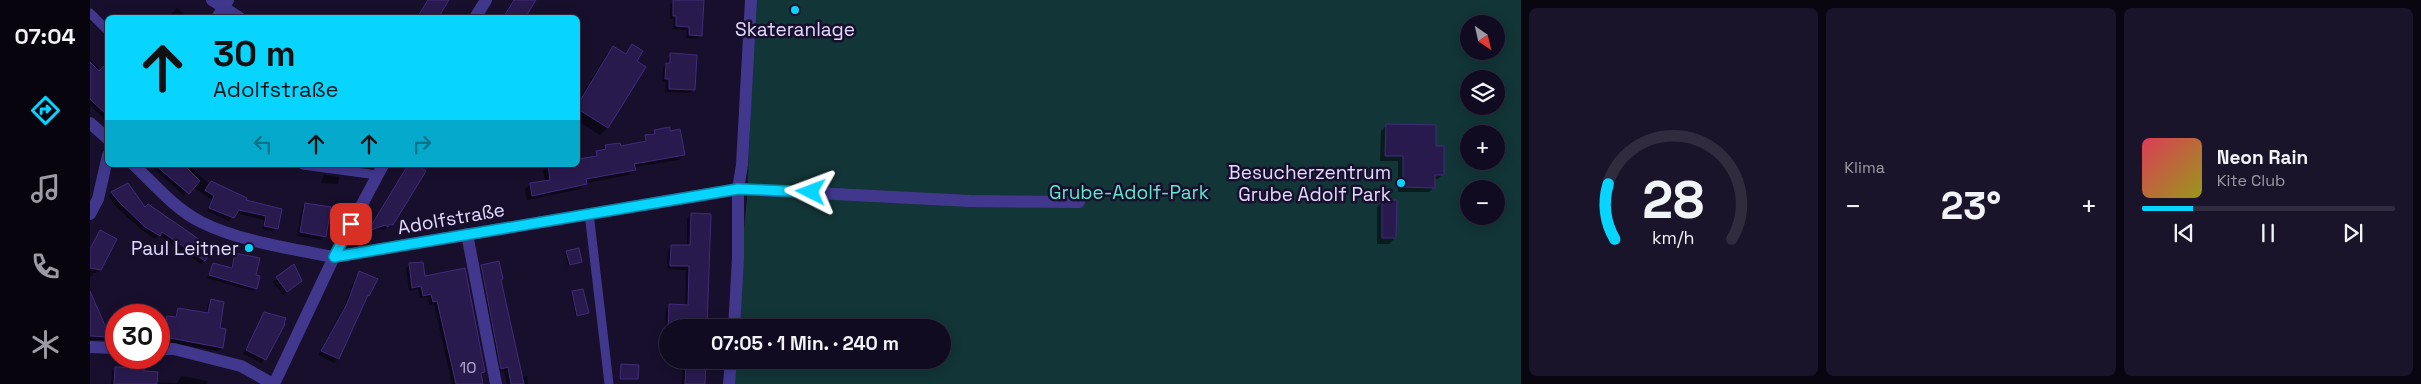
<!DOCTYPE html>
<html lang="de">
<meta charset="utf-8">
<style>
:root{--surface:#110b21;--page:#1a142a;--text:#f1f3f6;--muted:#9c9ba5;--line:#302b3f;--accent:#07d4ff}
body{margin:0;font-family:"Space Grotesk",sans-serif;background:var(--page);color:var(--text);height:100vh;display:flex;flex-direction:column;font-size:19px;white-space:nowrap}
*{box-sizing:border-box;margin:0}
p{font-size:16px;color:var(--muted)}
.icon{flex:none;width:28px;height:28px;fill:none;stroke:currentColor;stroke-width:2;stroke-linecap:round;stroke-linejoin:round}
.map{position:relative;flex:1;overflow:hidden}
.drawer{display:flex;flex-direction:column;gap:8px;padding:8px;background:#090612;width:900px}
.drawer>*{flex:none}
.top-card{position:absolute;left:15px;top:15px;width:475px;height:152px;border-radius:8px;box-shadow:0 2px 12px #0003,0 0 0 1px var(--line);background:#07d4ff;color:#111;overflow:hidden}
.needle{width:32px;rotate:146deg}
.tools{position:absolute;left:1370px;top:15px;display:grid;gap:10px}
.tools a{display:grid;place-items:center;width:45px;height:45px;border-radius:50%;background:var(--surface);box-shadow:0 2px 12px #0003,0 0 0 1px var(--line);font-size:25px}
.speed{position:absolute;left:15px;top:304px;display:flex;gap:10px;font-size:25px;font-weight:700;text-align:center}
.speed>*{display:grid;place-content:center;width:65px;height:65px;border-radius:50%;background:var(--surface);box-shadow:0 2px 12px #0003,0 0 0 1px var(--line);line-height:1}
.speed .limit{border:8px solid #d22;background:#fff;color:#111}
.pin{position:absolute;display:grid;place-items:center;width:42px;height:42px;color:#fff;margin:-21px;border-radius:10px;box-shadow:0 2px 8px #0006}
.me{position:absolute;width:55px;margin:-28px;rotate:273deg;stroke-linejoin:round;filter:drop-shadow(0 0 4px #0008)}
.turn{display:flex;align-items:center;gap:18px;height:105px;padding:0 25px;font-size:22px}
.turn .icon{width:65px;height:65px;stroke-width:2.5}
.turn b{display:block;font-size:35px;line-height:42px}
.lanes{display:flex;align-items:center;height:48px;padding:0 25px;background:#0003;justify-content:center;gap:25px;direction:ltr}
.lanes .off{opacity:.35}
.big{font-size:38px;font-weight:600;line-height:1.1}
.drawer .widget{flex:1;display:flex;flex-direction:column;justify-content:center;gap:8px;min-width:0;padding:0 18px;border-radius:8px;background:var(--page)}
.drawer .dial{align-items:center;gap:0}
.dial svg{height:130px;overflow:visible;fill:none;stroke:var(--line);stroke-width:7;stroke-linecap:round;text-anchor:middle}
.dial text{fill:var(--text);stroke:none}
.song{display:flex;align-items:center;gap:15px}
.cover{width:60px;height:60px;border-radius:8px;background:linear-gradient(135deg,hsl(350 70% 55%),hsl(60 70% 35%))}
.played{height:5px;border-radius:2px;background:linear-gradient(90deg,var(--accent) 20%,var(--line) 20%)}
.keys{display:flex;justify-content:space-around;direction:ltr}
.heat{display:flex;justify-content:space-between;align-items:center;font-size:28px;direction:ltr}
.drawer .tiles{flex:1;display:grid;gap:8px;grid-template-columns:repeat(3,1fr)}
.trip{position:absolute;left:569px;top:319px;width:292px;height:50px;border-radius:25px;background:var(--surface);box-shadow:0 2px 12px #0003,0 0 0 1px var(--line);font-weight:600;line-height:50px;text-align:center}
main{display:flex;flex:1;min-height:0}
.menu{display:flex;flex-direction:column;width:90px;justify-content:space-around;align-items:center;background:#07040d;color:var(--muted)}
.menu .icon{width:35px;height:35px}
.menu .active{color:var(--accent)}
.menu b{font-size:22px;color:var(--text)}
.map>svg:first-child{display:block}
.green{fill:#123537;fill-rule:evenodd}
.shadow{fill:#0007}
.building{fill:#291a4e;stroke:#412b7c}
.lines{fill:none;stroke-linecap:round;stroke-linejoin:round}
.service{stroke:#41388e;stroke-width:9}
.minor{stroke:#41388e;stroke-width:12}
.route-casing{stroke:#058aa6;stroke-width:12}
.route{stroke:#07d4ff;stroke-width:9}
.poi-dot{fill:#07d4ff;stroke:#170f2c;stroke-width:2}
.labels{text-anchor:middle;stroke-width:5;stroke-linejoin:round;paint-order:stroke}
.number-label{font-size:16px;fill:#b4abd3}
.poi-label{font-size:19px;fill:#e2dbff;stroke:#170f2c;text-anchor:end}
.park-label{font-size:19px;fill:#5ee8d0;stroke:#170f2c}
.street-label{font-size:19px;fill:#e2dbff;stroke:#170f2c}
</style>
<main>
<nav class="menu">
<b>07:04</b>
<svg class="icon active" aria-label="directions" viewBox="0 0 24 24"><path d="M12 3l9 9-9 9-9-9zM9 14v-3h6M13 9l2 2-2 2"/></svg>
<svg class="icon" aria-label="music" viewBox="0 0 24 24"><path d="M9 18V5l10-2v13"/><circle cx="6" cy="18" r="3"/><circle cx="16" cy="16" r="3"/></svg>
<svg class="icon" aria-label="phone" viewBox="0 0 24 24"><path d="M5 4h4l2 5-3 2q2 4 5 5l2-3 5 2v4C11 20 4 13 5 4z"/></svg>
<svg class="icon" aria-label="climate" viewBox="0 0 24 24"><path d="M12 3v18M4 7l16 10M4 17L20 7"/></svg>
</nav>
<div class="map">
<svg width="1431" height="384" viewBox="0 0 1431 384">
<rect width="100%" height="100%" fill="#170f2c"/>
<path class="green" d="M 665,0 L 1431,0 L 1431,384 L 641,384 L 643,360 L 852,360 L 852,328 L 644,327 L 657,199 ZM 1379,24 L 1406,24 L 1406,51 L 1379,51 ZM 1379,79 L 1406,79 L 1406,106 L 1379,106 ZM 1379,134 L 1406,134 L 1406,161 L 1379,161 ZM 1379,189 L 1406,189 L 1406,216 L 1379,216 Z"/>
<path class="shadow" d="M 423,0 L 444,0 L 433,18 L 412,18 Z
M 584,0 L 612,0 L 611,35 L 607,39 L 596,38 L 597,30 L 583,29 L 584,19 L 580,19 L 580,5 Z
M 87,8 L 98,18 L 78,18 Z
M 542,46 L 545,62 L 554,67 L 517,128 L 510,135 L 488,121 L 488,101 L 516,55 L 523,48 L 534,55 Z
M 581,55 L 604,89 L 600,93 L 575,92 L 576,82 L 572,82 L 573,68 Z
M 0,59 L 11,70 L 18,81 L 18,123 L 0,105 Z
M 1296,126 L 1345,148 L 1353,174 L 1348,179 L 1344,179 L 1344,187 L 1339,192 L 1308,192 L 1308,161 L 1290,161 L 1291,131 Z
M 565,131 L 593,155 L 589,160 L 544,167 L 539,175 L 495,183 L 490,189 L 437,200 L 435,189 L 440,185 L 455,182 L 453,171 L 458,166 L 488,165 L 488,161 L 502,158 L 507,152 L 516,146 L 530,148 L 551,144 L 556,136 Z
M 60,165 L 98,165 L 119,184 L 154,201 L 191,210 L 186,228 L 183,231 L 172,229 L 174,220 L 146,213 L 139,221 L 117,211 L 122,200 L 103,187 L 94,196 Z
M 318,165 L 324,165 L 302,224 L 293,230 L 290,228 L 276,233 Z
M 234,175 L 249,177 L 248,184 L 231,183 Z
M 22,193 L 55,209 L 114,260 L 111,264 L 69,235 L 65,239 L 52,230 L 25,206 L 19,196 Z
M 1293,201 L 1305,238 L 1299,244 L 1287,244 L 1287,207 Z
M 215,204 L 234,236 L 231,240 L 207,236 L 212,208 Z
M 601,215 L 616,328 L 578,328 L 578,331 L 575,331 L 576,309 L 580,305 L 595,306 L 596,270 L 577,269 L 578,250 L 581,246 L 597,246 L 597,218 Z
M 10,232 L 10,269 L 6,273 L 3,273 L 0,278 L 0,248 Z
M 477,252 L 491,262 L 478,266 L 475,253 Z
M 146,254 L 164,276 L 166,288 L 163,291 L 117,278 L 123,264 L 140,269 Z
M 320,265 L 334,277 L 394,372 L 390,376 L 391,384 L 362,384 L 344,304 L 339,305 L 338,297 L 330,298 L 328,289 L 319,291 L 316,268 Z
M 392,266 L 410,280 L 431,377 L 437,376 L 438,384 L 417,384 L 414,371 L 408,372 L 388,270 Z
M 270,272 L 261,326 L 248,359 L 244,363 L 228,355 L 253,309 L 266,276 Z
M 187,278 L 207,284 L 193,295 L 183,282 Z
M 482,293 L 497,313 L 496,314 L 486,317 L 481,294 Z
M 0,299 L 18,337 L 15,340 L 0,340 Z
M 122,300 L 132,348 L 128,351 L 76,342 L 69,343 L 69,327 L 73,327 L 74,320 L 77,317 L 84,318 L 88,309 L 116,314 L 118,304 Z
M 175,314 L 175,359 L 171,363 L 153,354 Z
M 593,360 L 614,360 L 614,384 L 592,384 Z
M 531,365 L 547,379 L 529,380 Z
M 25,368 L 52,372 L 66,382 L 87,383 L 91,376 L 118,381 L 117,384 L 21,384 L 22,371 Z"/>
<path class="building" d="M 338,0 L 359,0 L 348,18 L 327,18 Z
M 424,0 L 446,0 L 435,18 L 413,18 Z
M 583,0 L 614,0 L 612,36 L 599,35 L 599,27 L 586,26 L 586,16 L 583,16 Z
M 542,44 L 553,51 L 547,61 L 556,67 L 518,128 L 488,109 L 488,104 L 523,46 L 536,54 Z
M 580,53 L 607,55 L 605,90 L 579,89 L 579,79 L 575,79 L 576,63 L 580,63 Z
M 0,62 L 9,71 L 18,62 L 18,116 L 0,99 Z
M 1296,124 L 1346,125 L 1346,146 L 1354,146 L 1354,175 L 1345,175 L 1345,188 L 1313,187 L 1313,156 L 1295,156 Z
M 580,127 L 580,131 L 590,129 L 595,155 L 544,164 L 546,170 L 496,179 L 497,184 L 442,196 L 440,183 L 460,180 L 458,165 L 488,165 L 488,159 L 507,156 L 506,151 L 516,149 L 515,145 L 530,143 L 531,146 L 556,141 L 555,135 L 565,134 L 564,130 Z
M 65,165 L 94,165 L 110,181 L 99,194 Z
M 318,165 L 327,165 L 336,171 L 303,225 L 300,224 L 298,227 L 295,225 L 278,231 Z
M 121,181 L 157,198 L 156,200 L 192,209 L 188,229 L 174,226 L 176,216 L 149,210 L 144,218 L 119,208 L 124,196 L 115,190 Z
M 38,183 L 55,207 L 58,204 L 123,249 L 115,261 L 72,232 L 70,236 L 55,227 L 29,202 L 21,192 Z
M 1292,200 L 1307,200 L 1306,238 L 1292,238 Z
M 215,203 L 241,207 L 236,237 L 210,232 Z
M 601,213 L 621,214 L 617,328 L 578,327 L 579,304 L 598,305 L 599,266 L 580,266 L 581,245 L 600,245 Z
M 10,230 L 27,239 L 11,270 L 0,268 L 0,249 Z
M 489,248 L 492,262 L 480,265 L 476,251 Z
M 145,253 L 170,258 L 166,275 L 170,276 L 167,289 L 119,275 L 123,263 L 142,268 Z
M 409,261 L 413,279 L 411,280 L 434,384 L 421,384 L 418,367 L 411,369 L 391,265 Z
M 333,262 L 335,276 L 375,268 L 395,372 L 391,373 L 393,384 L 366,384 L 347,301 L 343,302 L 341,294 L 333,296 L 331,286 L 322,288 L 319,263 Z
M 204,264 L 212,281 L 197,292 L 186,277 Z
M 269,271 L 288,279 L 279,296 L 278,295 L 249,359 L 231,351 L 257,304 Z
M 493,289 L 499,313 L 487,316 L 482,291 Z
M 0,291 L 20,337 L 0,336 Z
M 121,299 L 134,302 L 130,328 L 136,329 L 133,348 L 80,338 L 79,340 L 69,339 L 69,325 L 76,326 L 77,316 L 86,317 L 88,308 L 118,313 Z
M 174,312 L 196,318 L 194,323 L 195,324 L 176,360 L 156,350 Z
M 596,360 L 616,360 L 615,384 L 595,384 Z
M 531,364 L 549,365 L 548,379 L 530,379 Z
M 25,367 L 54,368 L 54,371 L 68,372 L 67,384 L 24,384 Z"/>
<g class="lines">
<path class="service" d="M 0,13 L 18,31
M 213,165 L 287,175
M 499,213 L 519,384"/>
<path class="minor" d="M 122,0 L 150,18
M 127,18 L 138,0
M 385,18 L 396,0
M 0,123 L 18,139
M 44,165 C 65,185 85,209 111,222 C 148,241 203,249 244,257 L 648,189 L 880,201 L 989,202
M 0,214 L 8,199 L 18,155
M 377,234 L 406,384
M 644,328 L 648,258 L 648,189 L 652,165 L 661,0
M 0,347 L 26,348
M 69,349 L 84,349 L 151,366 L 183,384
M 184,384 L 244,257 L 293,165
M 639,384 L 641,360"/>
</g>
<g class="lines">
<defs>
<path id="route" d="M 261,224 L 244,257 L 648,189 L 721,192"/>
</defs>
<use href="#route" class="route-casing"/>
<use href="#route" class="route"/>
</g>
<g class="poi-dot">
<circle cx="705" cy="10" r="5"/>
<circle cx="1311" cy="183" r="5"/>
<circle cx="159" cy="248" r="5"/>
</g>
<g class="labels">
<g class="number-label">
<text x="378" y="373">10</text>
</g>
<g class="poi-label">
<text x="705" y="36" text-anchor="middle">Skateranlage</text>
<text x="1301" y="179">Besucherzentrum<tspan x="1301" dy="22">Grube Adolf Park</tspan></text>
<text x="149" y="255">Paul Leitner</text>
</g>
<g class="park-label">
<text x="1039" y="199">Grube-Adolf-Park</text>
</g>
<g class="street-label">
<text transform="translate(361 218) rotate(-10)" y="7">Adolfstraße</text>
</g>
</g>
</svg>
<div class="tools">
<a><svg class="needle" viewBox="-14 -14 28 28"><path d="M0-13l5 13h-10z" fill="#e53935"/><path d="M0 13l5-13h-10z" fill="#9c9ba5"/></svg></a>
<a><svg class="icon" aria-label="layers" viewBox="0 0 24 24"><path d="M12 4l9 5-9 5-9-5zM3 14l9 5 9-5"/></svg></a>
<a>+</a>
<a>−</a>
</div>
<div class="speed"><div class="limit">30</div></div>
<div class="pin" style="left:261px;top:224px;background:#d93025"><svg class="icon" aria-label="arrive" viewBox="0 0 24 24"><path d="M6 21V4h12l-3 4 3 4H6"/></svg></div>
<svg class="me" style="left:721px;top:192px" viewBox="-20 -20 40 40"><path d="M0-17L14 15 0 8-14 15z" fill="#07d4ff" stroke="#fff" stroke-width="4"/></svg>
<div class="trip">07:05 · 1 Min. · 240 m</div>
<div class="top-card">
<div class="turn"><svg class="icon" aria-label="ahead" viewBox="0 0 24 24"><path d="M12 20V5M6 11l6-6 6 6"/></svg><div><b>30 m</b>Adolfstraße</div></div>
<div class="lanes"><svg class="icon off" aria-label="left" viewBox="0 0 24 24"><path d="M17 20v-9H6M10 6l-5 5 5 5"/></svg><svg class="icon" aria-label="ahead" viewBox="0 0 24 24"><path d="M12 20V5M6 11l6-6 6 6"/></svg><svg class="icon" aria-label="ahead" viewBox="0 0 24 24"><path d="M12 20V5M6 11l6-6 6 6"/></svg><svg class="icon off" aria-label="right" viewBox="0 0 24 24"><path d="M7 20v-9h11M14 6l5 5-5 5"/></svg></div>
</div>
</div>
<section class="drawer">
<div class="tiles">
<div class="widget dial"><svg viewBox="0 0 100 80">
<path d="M14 69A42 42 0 1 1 86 69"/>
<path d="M14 69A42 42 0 0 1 10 35" stroke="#07d4ff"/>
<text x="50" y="56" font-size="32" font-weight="700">28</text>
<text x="50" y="72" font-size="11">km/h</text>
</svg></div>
<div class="widget"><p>Klima</p>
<div class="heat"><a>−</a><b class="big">23°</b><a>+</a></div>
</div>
<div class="widget">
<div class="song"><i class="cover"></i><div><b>Neon Rain</b><p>Kite Club</p></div></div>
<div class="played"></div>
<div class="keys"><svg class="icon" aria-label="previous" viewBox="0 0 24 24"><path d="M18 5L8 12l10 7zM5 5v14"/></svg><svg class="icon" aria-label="pause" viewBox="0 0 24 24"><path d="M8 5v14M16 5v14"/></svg><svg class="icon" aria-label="next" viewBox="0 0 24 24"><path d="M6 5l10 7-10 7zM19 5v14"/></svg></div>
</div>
</div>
</section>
</main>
